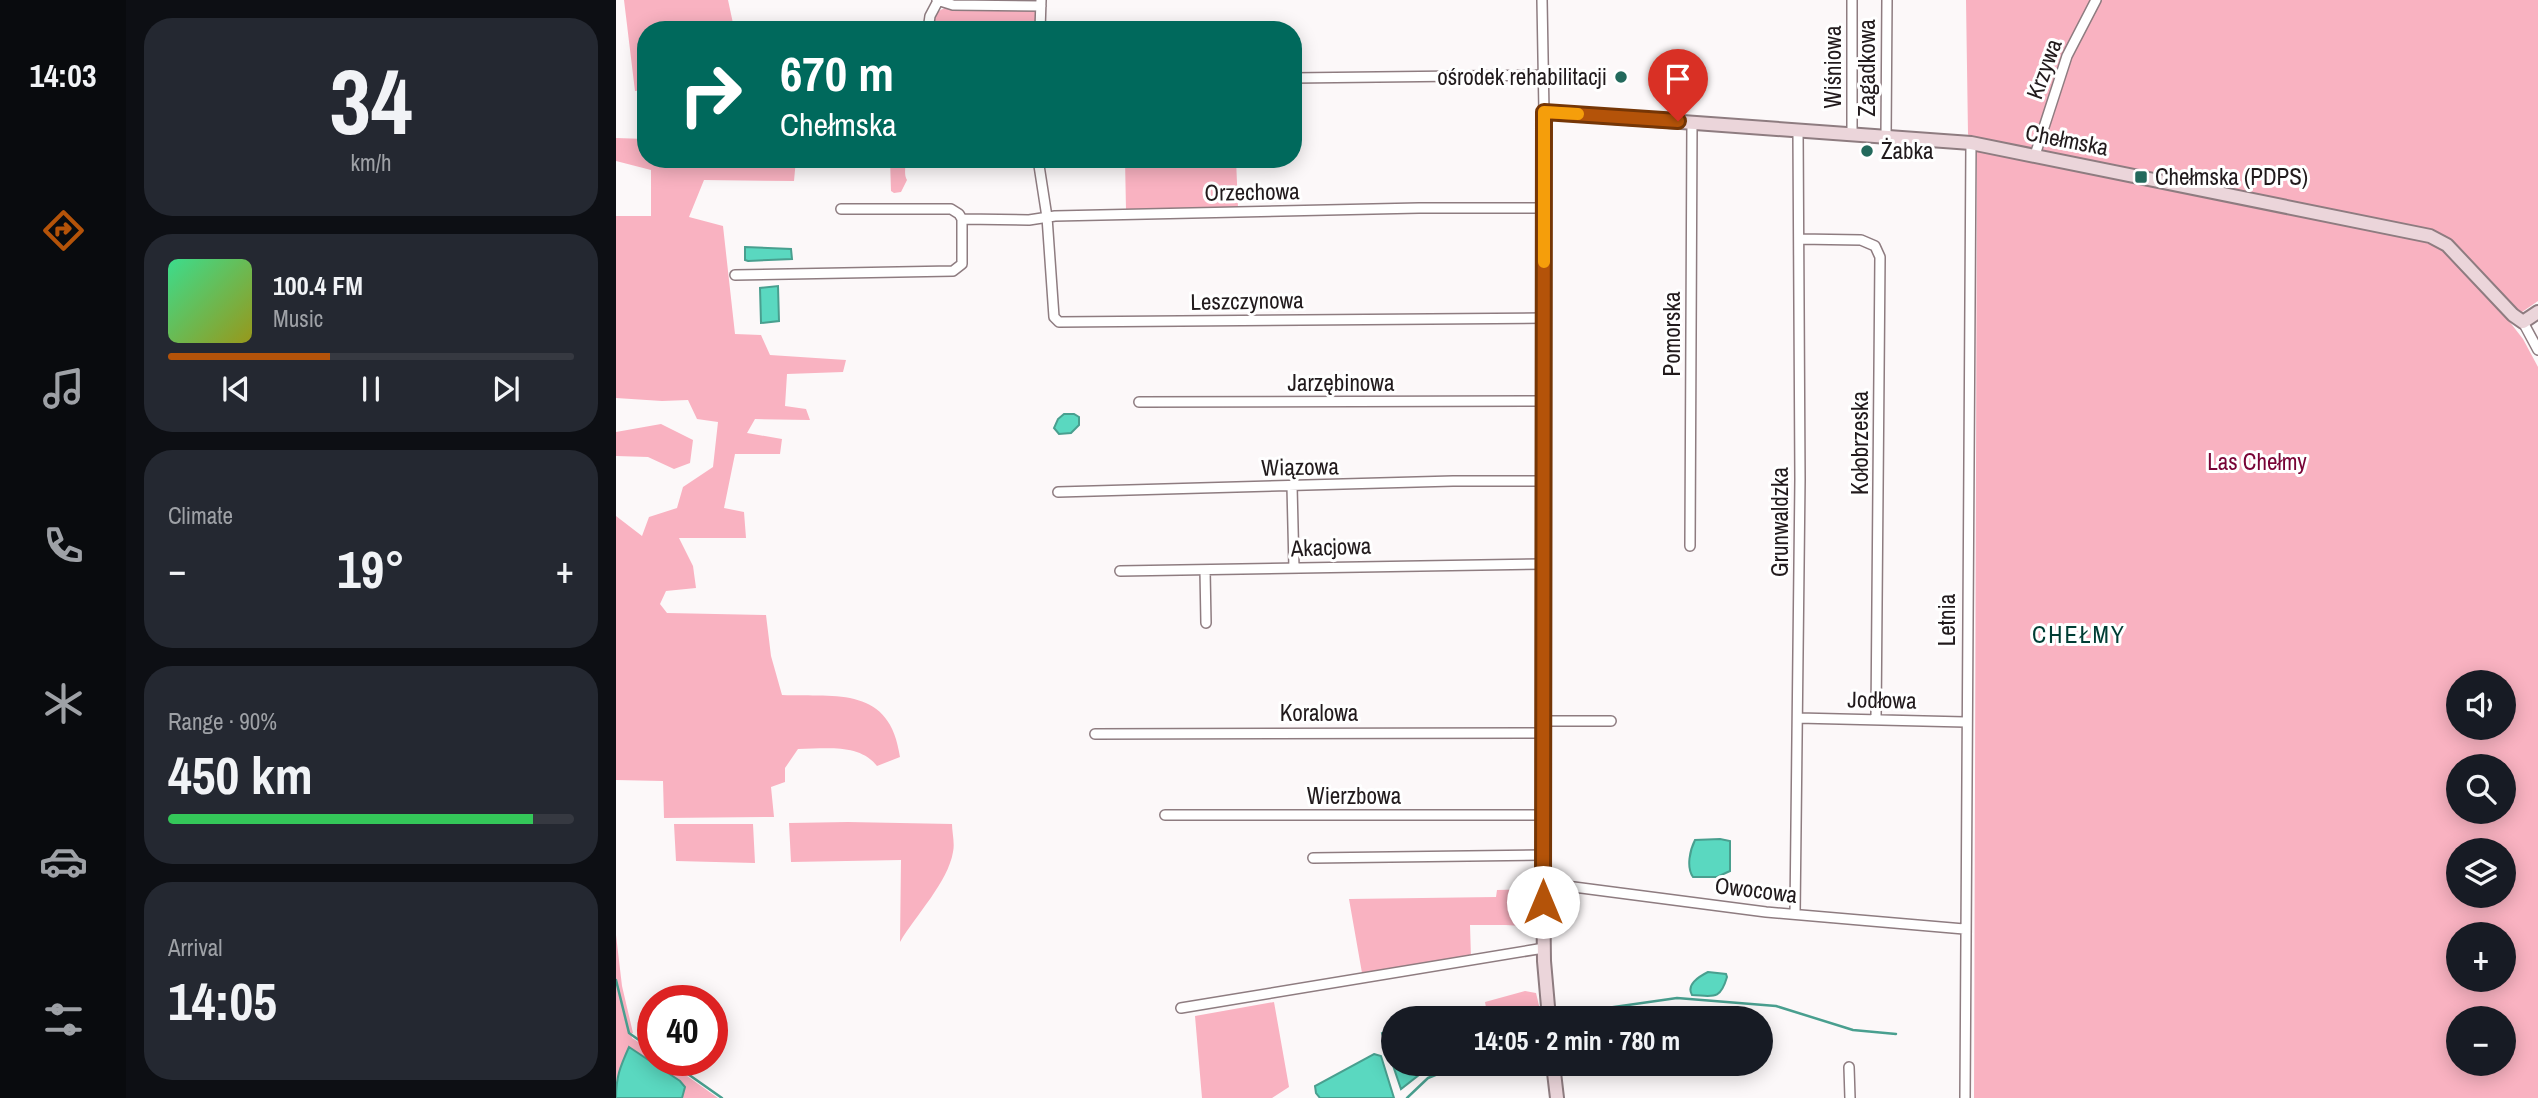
<!DOCTYPE html>
<meta charset="utf-8">
<style>
:root{--surface:#171b24;--page:#242831;--text:#f1f3f6;--muted:#9ea1a6;--line:#363941;--accent:#b45309}
body{margin:0;font-family:"Archivo Narrow",sans-serif;background:var(--page);color:var(--text);height:100vh;display:flex;flex-direction:column;font-size:26px;white-space:nowrap}
*{box-sizing:border-box;margin:0}
p{font-size:23px;color:var(--muted)}
.icon{flex:none;width:38px;height:38px;fill:none;stroke:currentColor;stroke-width:2;stroke-linecap:round;stroke-linejoin:round}
.map{position:relative;flex:1;overflow:hidden}
.details{display:flex;flex-direction:column;gap:18px;padding:18px;background:#0d0f14;width:490px}
.details>*{flex:none}
.hud{position:absolute;left:21px;top:21px;width:665px;height:147px;border-radius:28px;box-shadow:0 4px 18px #0003;background:#00695c;color:#fff;overflow:hidden}
.tools{position:absolute;left:1830px;top:670px;display:grid;gap:14px}
.tools a{display:grid;place-items:center;width:70px;height:70px;border-radius:50%;background:var(--surface);box-shadow:0 4px 18px #0003;font-size:35px}
.speed{position:absolute;left:21px;top:985px;display:flex;gap:14px;font-size:35px;font-weight:700;text-align:center}
.speed>*{display:grid;place-content:center;width:91px;height:91px;border-radius:50%;background:var(--surface);box-shadow:0 4px 18px #0003;line-height:1}
.speed .limit{border:10px solid #d22;background:#fff;color:#111}
.pin{position:absolute;display:grid;place-items:center;width:60px;height:60px;color:#fff;margin:-72px -30px;border-radius:50% 50% 50% 0;rotate:-45deg;box-shadow:0 0 7px #0007}
.pin .icon{rotate:45deg}
.me{position:absolute;width:77px;margin:-38px;rotate:0deg;stroke-linejoin:round;filter:drop-shadow(0 0 5px #0008)}
.turn{display:flex;align-items:center;gap:24px;height:147px;padding:0 28px;font-size:32px}
.turn .icon{width:91px;height:91px;stroke-width:2.5}
.turn b{display:block;font-size:49px;line-height:60px}
.big{font-size:52px;font-weight:800;line-height:1.1}
.details .widget{flex:1;display:flex;flex-direction:column;justify-content:center;gap:10px;min-width:0;padding:0 24px;border-radius:28px;background:var(--page)}
.details .dial{align-items:center;gap:0}
.dial b{font-size:91px;line-height:1}
.song{display:flex;align-items:center;gap:21px}
.cover{width:84px;height:84px;border-radius:10px;background:linear-gradient(135deg,hsl(150 70% 55%),hsl(60 70% 35%))}
.played{height:7px;border-radius:4px;background:linear-gradient(90deg,var(--accent) 40%,var(--line) 40%)}
.keys{display:flex;justify-content:space-around;direction:ltr}
.heat{display:flex;justify-content:space-between;align-items:center;font-size:38px;direction:ltr}
.charge{height:10px;border-radius:5px;background:linear-gradient(90deg,#34c759 90%,var(--line) 0)}
.trip{position:absolute;left:765px;top:1006px;width:392px;height:70px;border-radius:35px;background:var(--surface);box-shadow:0 4px 18px #0003;font-weight:800;line-height:70px;text-align:center}
main{display:flex;flex:1;min-height:0}
.tabs{display:flex;flex-direction:column;width:126px;justify-content:space-around;align-items:center;background:#090b0e;color:var(--muted)}
.tabs .icon{width:49px;height:49px}
.tabs .on{color:var(--accent)}
.tabs b{font-size:32px;color:var(--text)}
.map>svg:first-child{display:block}
.green{fill:#f9b2c1;fill-rule:evenodd}
.water{fill:#5ad8c0;stroke:#499f8f;stroke-width:2}
.lines{fill:none;stroke-linecap:round;stroke-linejoin:round}
.stream{stroke:#499f8f;stroke-width:2.5}
.street-casing{stroke:#8e7c80;stroke-width:12}
.secondary-casing{stroke:#8e7c80;stroke-width:16}
.street{stroke:#fff;stroke-width:9}
.secondary{stroke:#ebd5da;stroke-width:12}
.route-casing{stroke:#753606;stroke-width:18}
.route{stroke:#b45309;stroke-width:12}
.slow{stroke:#f59e0b;stroke-width:12}
.poi-dot{fill:#23695c;stroke:#fff;stroke-width:2.5}
.labels{text-anchor:middle;stroke-width:6;stroke-linejoin:round;paint-order:stroke}
.street-label{font-size:23px;fill:#211a1c;stroke:#fff}
.poi-label{font-size:23px;fill:#211a1c;stroke:#fff;text-anchor:start}
.park-label{font-size:23px;fill:#780336;stroke:#fff}
.neighbourhood-label{font-size:24px;letter-spacing:2px;fill:#003d34;stroke:#fff}
</style>
<main>
<nav class="tabs">
<b>14:03</b>
<svg class="icon on" aria-label="directions" viewBox="0 0 24 24"><path d="M12 3l9 9-9 9-9-9zM9 14v-3h6M13 9l2 2-2 2"/></svg>
<svg class="icon" aria-label="music" viewBox="0 0 24 24"><path d="M9 18V5l10-2v13"/><circle cx="6" cy="18" r="3"/><circle cx="16" cy="16" r="3"/></svg>
<svg class="icon" aria-label="phone" viewBox="0 0 24 24"><path d="M5 4h4l2 5-3 2q2 4 5 5l2-3 5 2v4C11 20 4 13 5 4z"/></svg>
<svg class="icon" aria-label="climate" viewBox="0 0 24 24"><path d="M12 3v18M4 7l16 10M4 17L20 7"/></svg>
<svg class="icon" aria-label="car" viewBox="0 0 24 24"><path d="M5 17H2v-5l4-1 3-4h7l3 4 3 1v5h-3M9 17h6M6 11h13"/><circle cx="7" cy="17" r="2"/><circle cx="17" cy="17" r="2"/></svg>
<svg class="icon" aria-label="filters" viewBox="0 0 24 24"><path d="M4 7h16M4 17h16"/><circle cx="9" cy="7" r="2"/><circle cx="15" cy="17" r="2"/></svg>
</nav>
<section class="details">
<div class="widget dial"><b>34</b><p>km/h</p></div>
<div class="widget">
<div class="song"><i class="cover"></i><div><b>100.4 FM</b><p>Music</p></div></div>
<div class="played"></div>
<div class="keys"><svg class="icon" aria-label="previous" viewBox="0 0 24 24"><path d="M18 5L8 12l10 7zM5 5v14"/></svg><svg class="icon" aria-label="pause" viewBox="0 0 24 24"><path d="M8 5v14M16 5v14"/></svg><svg class="icon" aria-label="next" viewBox="0 0 24 24"><path d="M6 5l10 7-10 7zM19 5v14"/></svg></div>
</div>
<div class="widget"><p>Climate</p>
<div class="heat"><a>−</a><b class="big">19°</b><a>+</a></div>
</div>
<div class="widget"><p>Range · 90%</p><b class="big">450 km</b><div class="charge"></div></div>
<div class="widget"><p>Arrival</p><b class="big">14:05</b></div>
</section>
<div class="map">
<svg width="1922" height="1098" viewBox="0 0 1922 1098">
<rect width="100%" height="100%" fill="#fcf8f9"/>
<path class="green" d="M 8,0 L 112,0 L 118,28 L 150,25 L 150,30 L 30,30 L 30,90 L 19,91 Z
M 1350,0 L 1922,0 L 1922,301 L 1893,321 L 1907,339 L 1922,367 L 1922,1098 L 1358,1098 L 1361,153 L 1352,134 ZM 1843,682 L 1888,682 L 1888,728 L 1843,728 ZM 1843,766 L 1888,766 L 1888,812 L 1843,812 ZM 1843,850 L 1888,850 L 1888,896 L 1843,896 ZM 1843,934 L 1888,934 L 1888,980 L 1843,980 ZM 1843,1018 L 1888,1018 L 1888,1064 L 1843,1064 Z
M 331,7 L 420,10 L 422,30 L 318,30 C 318,17 318,12 331,7 Z
M 0,138 L 30,139 L 30,159 L 180,159 L 178,181 L 88,180 L 73,217 L 107,226 L 119,334 L 145,335 L 154,355 L 230,360 L 227,372 L 171,374 L 169,406 L 190,409 L 194,420 L 139,419 L 131,433 L 166,439 L 164,454 L 119,454 L 108,508 L 128,512 L 130,538 L 63,538 L 77,566 L 80,588 L 50,591 L 44,604 L 51,613 L 150,615 L 155,656 L 166,695 C 222,697 274,686 284,757 L 261,766 C 243,743 209,749 182,749 L 169,768 L 169,782 L 155,787 L 158,817 L 48,818 L 47,781 L 0,780 L 0,516 L 26,536 L 33,517 L 61,508 L 67,487 L 97,467 L 102,422 L 81,419 L 72,400 L 46,401 L 0,398 L 0,216 L 35,216 L 35,170 L 0,161 Z
M 274,159 L 288,159 C 291,167 287,173 291,180 L 285,192 L 278,193 L 275,191 Z
M 509,159 L 620,159 L 622,207 L 510,210 Z
M 45,424 L 77,440 L 74,463 L 58,469 L 32,457 L 0,456 L 0,432 Z
M 232,822 L 336,824 C 336,832 339,843 337,852 C 332,882 300,915 284,942 L 285,860 L 175,862 L 173,823 Z
M 58,824 L 137,824 L 139,863 L 60,861 Z
M 918,889 L 921,927 L 890,925 L 854,925 L 855,958 L 746,973 L 733,899 L 880,897 L 881,890 Z
M 0,935 L 6,986 L 17,1033 L 15,1033 L 16,1038 L 37,1051 L 37,1060 L 50,1061 L 102,1098 L 0,1098 Z
M 909,991 L 920,993 L 926,1018 L 872,1018 L 869,1002 Z
M 658,1002 L 673,1087 L 656,1098 L 586,1098 L 579,1016 Z"/>
<path class="water" d="M 129,247 L 175,249 L 176,259 L 132,261 L 129,260 Z
M 162,286 L 163,321 L 145,323 L 144,288 Z
M 448,414 L 458,414 L 463,417 L 463,425 L 455,433 L 443,434 L 438,428 L 442,419 Z
M 1104,839 L 1114,841 L 1114,871 L 1101,877 L 1077,877 C 1070,867 1074,850 1079,840 Z
M 1092,972 L 1110,974 L 1111,977 C 1104,1001 1097,996 1076,995 C 1070,985 1082,977 1092,972 Z
M 777,1029 L 777,1064 L 817,1064 L 785,1089 L 766,1033 Z
M 13,1047 L 64,1081 L 69,1087 L 66,1098 L 0,1098 C 0,1077 4,1067 13,1047 Z
M 758,1054 L 765,1056 L 778,1098 L 704,1098 L 700,1093 L 699,1086 Z"/>
<g class="lines">
<path class="stream" d="M 0,980 L 13,1033 L 37,1050
M 935,1016 L 1061,998 L 1160,1006 L 1237,1030 L 1280,1034
M 921,1018 L 929,1017
M 52,1060 L 106,1098
M 791,1098 L 812,1078 L 834,1069 L 834,1064"/>
<defs>
<path id="street" d="M 321,0 L 337,5 L 425,6
M 926,0 L 928,112
M 312,30 L 314,16 L 322,1
M 424,30 L 425,0
M 677,78 L 926,75
M 1236,135 L 1236,0
M 1270,137 L 1271,0
M 1419,155 L 1451,56 L 1480,0
M 422,159 L 431,217 L 438,317 L 443,322 L 928,318
M 225,209 L 335,209 L 343,214 L 346,219 L 413,220 L 439,216 L 803,208 L 928,208
M 1183,239 L 1245,240 L 1259,246 L 1264,257 L 1260,719
M 119,275 L 337,271 L 346,264 L 346,219
M 1907,322 L 1922,350
M 523,402 L 928,401
M 676,486 L 678,568
M 442,492 L 837,481 L 928,481
M 1074,546 L 1076,122
M 589,570 L 590,623
M 504,571 L 928,564
M 1182,718 L 1349,722
M 928,721 L 995,721
M 479,734 L 928,733
M 549,815 L 927,815
M 697,858 L 927,855
M 927,883 L 1150,912 L 1348,929
M 1179,914 L 1184,479 L 1182,131
M 565,1008 L 928,948
M 1233,1067 L 1234,1098
M 1349,1098 L 1355,143"/>
<path id="secondary" d="M 933,1018 L 928,961 L 927,883 L 928,112 L 1355,143 L 1814,236 L 1831,245 L 1897,315 L 1907,322 L 1922,312
M 937,1064 L 941,1098"/>
</defs>
<use href="#street" class="street-casing"/>
<use href="#secondary" class="secondary-casing"/>
<use href="#street" class="street"/>
<use href="#secondary" class="secondary"/>
</g>
<g class="lines">
<defs>
<path id="route" d="M 927,902 L 928,112 L 1062,121"/>
</defs>
<use href="#route" class="route-casing"/>
<use href="#route" class="route"/>
<path class="slow" d="M 928,262 L 928,112 L 962,114"/>
</g>
<g class="poi-dot">
<circle cx="1005" cy="77" r="7"/>
<circle cx="1251" cy="151" r="7"/>
<rect x="1518" y="170" width="14" height="14" rx="3.5"/>
</g>
<g class="labels">
<g class="street-label">
<text transform="translate(1217 67) rotate(-90)" y="8">Wiśniowa</text>
<text transform="translate(1251 68) rotate(-90)" y="8">Zagadkowa</text>
<text transform="translate(1428 69) rotate(-70)" y="8">Krzywa</text>
<text transform="translate(1451 140) rotate(11)" y="8">Chełmska</text>
<text transform="translate(636 192) rotate(-1)" y="8">Orzechowa</text>
<text transform="translate(631 301) rotate(-1)" y="8">Leszczynowa</text>
<text transform="translate(1056 334) rotate(-90)" y="8">Pomorska</text>
<text x="725" y="391">Jarzębinowa</text>
<text transform="translate(1244 443) rotate(-90)" y="8">Kołobrzeska</text>
<text transform="translate(684 467) rotate(-1)" y="8">Wiązowa</text>
<text transform="translate(1164 522) rotate(-90)" y="8">Grunwaldzka</text>
<text transform="translate(715 547) rotate(-2)" y="8">Akacjowa</text>
<text transform="translate(1331 620) rotate(-90)" y="8">Letnia</text>
<text transform="translate(1266 700) rotate(1)" y="8">Jodłowa</text>
<text x="703" y="721">Koralowa</text>
<text x="738" y="804">Wierzbowa</text>
<text transform="translate(1140 890) rotate(7)" y="8">Owocowa</text>
</g>
<g class="poi-label">
<text x="991" y="85" text-anchor="end">ośrodek rehabilitacji</text>
<text x="1265" y="159">Żabka</text>
<text x="1539" y="185">Chełmska (PDPS)</text>
</g>
<g class="park-label">
<text x="1641" y="470">Las Chełmy</text>
</g>
<g class="neighbourhood-label">
<text x="1463" y="643">CHEŁMY</text>
</g>
</g>
</svg>
<div class="tools">
<a><svg class="icon" aria-label="sound" viewBox="0 0 24 24"><path d="M4 9h4l5-4v14l-5-4H4zM17 9q2 3 0 6"/></svg></a>
<a><svg class="icon" aria-label="search" viewBox="0 0 24 24"><circle cx="10" cy="10" r="6"/><path d="M15 15l6 6"/></svg></a>
<a><svg class="icon" aria-label="layers" viewBox="0 0 24 24"><path d="M12 4l9 5-9 5-9-5zM3 14l9 5 9-5"/></svg></a>
<a>+</a>
<a>−</a>
</div>
<div class="speed"><div class="limit">40</div></div>
<div class="pin" style="left:1062px;top:121px;background:#d93025"><svg class="icon" aria-label="arrive" viewBox="0 0 24 24"><path d="M6 21V4h12l-3 4 3 4H6"/></svg></div>
<svg class="me" style="left:927px;top:902px" viewBox="-20 -20 40 40"><circle r="19" fill="#fff"/><path d="M0-13L10 11 0 6-10 11z" fill="#b45309"/></svg>
<div class="trip">14:05 · 2 min · 780 m</div>
<div class="hud">
<div class="turn"><svg class="icon" aria-label="right" viewBox="0 0 24 24"><path d="M7 20v-9h11M14 6l5 5-5 5"/></svg><div><b>670 m</b>Chełmska</div></div>
</div>
</div>
</main>
